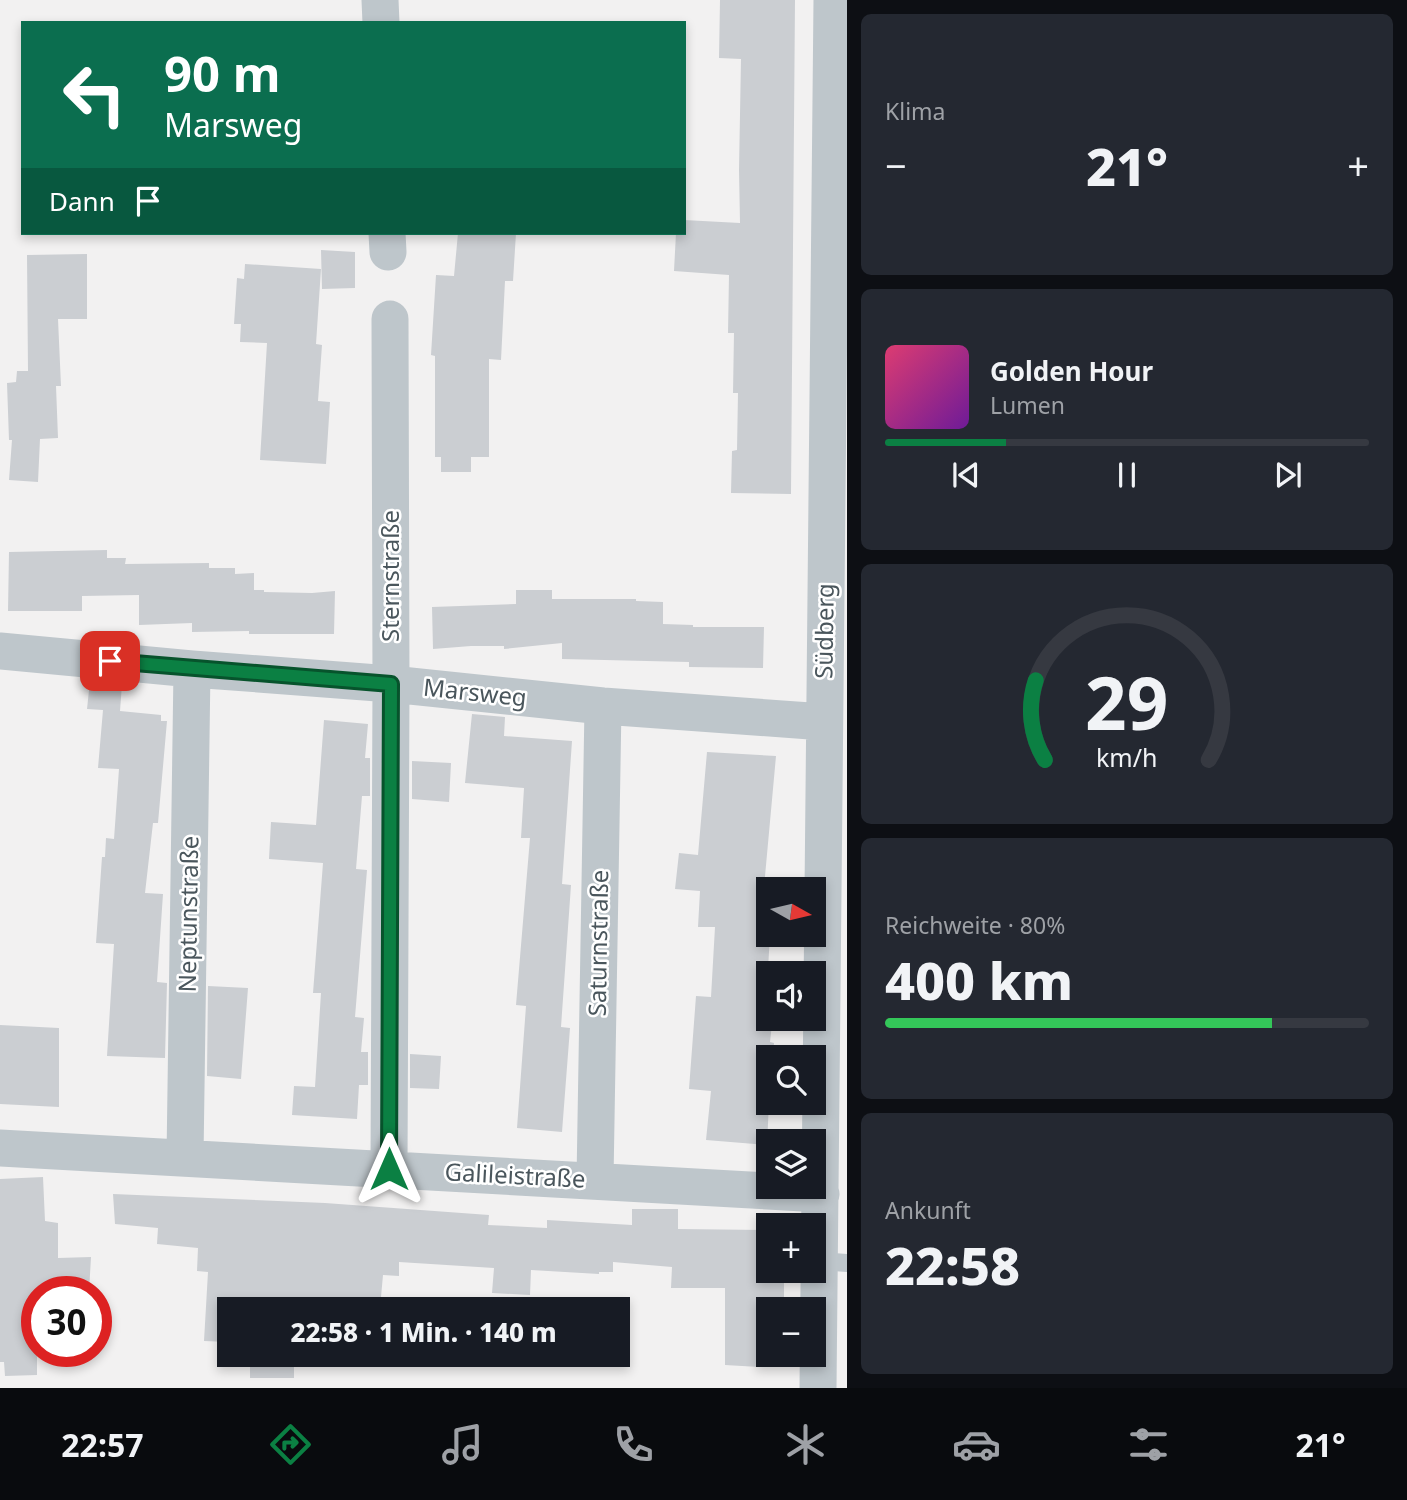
<!DOCTYPE html>
<html lang="de">
<meta charset="utf-8">
<style>
:root{--surface:#171b24;--page:#242831;--text:#f1f3f6;--muted:#9ea1a6;--line:#363941;--accent:#0b8043}
body{margin:0;font-family:"Noto Sans",sans-serif;background:var(--page);color:var(--text);height:100vh;display:flex;flex-direction:column;font-size:26px;white-space:nowrap}
*{box-sizing:border-box;margin:0}
p{font-size:23px;color:var(--muted)}
.icon{flex:none;width:38px;height:38px;fill:none;stroke:currentColor;stroke-width:2;stroke-linecap:round;stroke-linejoin:round}
.map{position:relative;flex:1;overflow:hidden}
.details{display:flex;flex-direction:column;gap:14px;padding:14px;background:#0d0f14;width:560px}
.details>*{flex:none}
.top-card{position:absolute;left:21px;top:21px;width:665px;height:214px;border-radius:0px;box-shadow:0 4px 10px #0003;background:#0b6e4f;color:#fff;overflow:hidden}
.needle{width:46px;rotate:98deg}
.controls{position:absolute;left:756px;top:877px;display:grid;gap:14px}
.controls a{display:grid;place-items:center;width:70px;height:70px;border-radius:0px;background:var(--surface);box-shadow:0 4px 10px #0003;font-size:35px}
.speed{position:absolute;left:21px;top:1276px;display:flex;gap:14px;font-size:35px;font-weight:700;text-align:center}
.speed>*{display:grid;place-content:center;width:91px;height:91px;border-radius:50%;background:var(--surface);box-shadow:0 4px 10px #0003;line-height:1}
.speed .limit{border:10px solid #d22;background:#fff;color:#111}
.pin{position:absolute;display:grid;place-items:center;width:60px;height:60px;color:#fff;margin:-30px;border-radius:14px;box-shadow:0 4px 10px #0006}
.me{position:absolute;width:77px;margin:-38px;rotate:0deg;stroke-linejoin:round;filter:drop-shadow(0 0 5px #0008)}
.turn{display:flex;align-items:center;gap:24px;height:147px;padding:0 28px;font-size:32px}
.turn .icon{width:91px;height:91px;stroke-width:2.5}
.turn b{display:block;font-size:49px;line-height:60px}
.then{display:flex;align-items:center;height:66px;padding:0 28px;background:#0003;gap:14px;font-size:26px}
.big{font-size:52px;font-weight:800;line-height:1.1}
.details .tile{flex:1;display:flex;flex-direction:column;justify-content:center;gap:10px;min-width:0;padding:0 24px;border-radius:10px;background:var(--page)}
.details .dial{align-items:center;gap:0}
.dial svg{height:182px;overflow:visible;fill:none;stroke:var(--line);stroke-width:7;stroke-linecap:round;text-anchor:middle}
.dial text{fill:var(--text);stroke:none}
.song{display:flex;align-items:center;gap:21px}
.cover{width:84px;height:84px;border-radius:10px;background:linear-gradient(135deg,hsl(340 70% 55%),hsl(280 70% 35%))}
.played{height:7px;border-radius:4px;background:linear-gradient(90deg,var(--accent) 25%,var(--line) 25%)}
.keys{display:flex;justify-content:space-around;direction:ltr}
.heat{display:flex;justify-content:space-between;align-items:center;font-size:38px;direction:ltr}
.charge{height:10px;border-radius:5px;background:linear-gradient(90deg,#34c759 80%,var(--line) 0)}
.trip{position:absolute;left:217px;top:1297px;width:413px;height:70px;border-radius:0px;background:var(--surface);box-shadow:0 4px 10px #0003;font-weight:800;line-height:70px;text-align:center}
.dock{display:flex;height:112px;justify-content:space-around;align-items:center;background:#090b0e;color:var(--muted)}
.dock .icon{width:49px;height:49px}
.dock .selected{color:var(--accent)}
.dock b{font-size:32px;color:var(--text)}
main{display:flex;flex:1;min-height:0}
.map>svg:first-child{display:block}
.building{fill:#cbced2}
.lines{fill:none;stroke-linecap:round;stroke-linejoin:round}
.lane{stroke:#bec6cb;stroke-width:18}
.street{stroke:#bec6cb;stroke-width:37}
.route-casing{stroke:#07532c;stroke-width:18}
.route{stroke:#0b8043;stroke-width:12}
.labels{text-anchor:middle;stroke-width:5;stroke-linejoin:round;paint-order:stroke}
.street-label{font-size:24px;fill:#4a565c;stroke:#fff}
</style>
<main>
<div class="map">
<svg width="847" height="1388" viewBox="0 0 847 1388">
<rect width="100%" height="100%" fill="#f2f1f1"/>
<path class="building" d="M 720,0 L 795,0 L 791,494 L 731,493 L 732,451 L 737,450 L 738,393 L 733,393 L 734,333 L 728,333 L 729,275 L 674,271 L 676,233 L 684,233 L 684,220 L 740,223 L 739,170 L 741,59 L 719,58 Z
M 458,233 L 516,233 L 513,281 L 505,281 L 501,360 L 489,359 L 489,457 L 471,457 L 471,472 L 441,472 L 441,457 L 435,457 L 435,356 L 431,355 L 436,275 L 454,276 Z
M 321,250 L 355,252 L 355,288 L 322,289 Z
M 87,254 L 87,319 L 58,319 L 61,386 L 56,386 L 58,438 L 40,439 L 38,482 L 9,480 L 12,440 L 9,440 L 7,383 L 16,382 L 17,371 L 28,371 L 27,255 Z
M 245,264 L 321,269 L 316,344 L 322,345 L 318,401 L 330,402 L 326,464 L 260,460 L 267,343 L 240,342 L 241,324 L 234,324 L 237,278 L 244,279 Z
M 107,550 L 107,558 L 126,558 L 125,564 L 209,563 L 209,568 L 235,568 L 235,574 L 254,573 L 254,590 L 264,590 L 264,592 L 312,593 L 335,591 L 334,634 L 249,634 L 249,631 L 192,632 L 192,623 L 139,625 L 139,595 L 82,596 L 82,611 L 8,611 L 9,552 Z
M 516,590 L 552,590 L 552,599 L 636,599 L 636,601 L 663,602 L 663,624 L 693,625 L 693,627 L 764,627 L 763,668 L 689,667 L 689,662 L 562,659 L 562,643 L 504,649 L 504,646 L 471,646 L 433,649 L 432,607 L 516,604 Z
M 90,681 L 122,684 L 120,711 L 161,715 L 161,721 L 167,721 L 158,823 L 153,823 L 145,893 L 163,894 L 157,982 L 167,983 L 165,1058 L 107,1056 L 114,944 L 96,943 L 102,857 L 105,857 L 106,838 L 114,839 L 119,769 L 98,768 L 103,710 L 87,709 Z
M 472,714 L 505,717 L 504,736 L 572,741 L 562,884 L 571,885 L 561,1027 L 570,1028 L 562,1132 L 517,1128 L 526,1006 L 516,1005 L 530,838 L 521,838 L 524,788 L 465,783 Z
M 324,720 L 368,724 L 365,758 L 370,758 L 370,796 L 362,796 L 356,869 L 367,870 L 355,1017 L 364,1018 L 361,1052 L 368,1052 L 368,1085 L 359,1085 L 357,1119 L 292,1115 L 294,1086 L 315,1087 L 321,993 L 313,993 L 323,863 L 269,859 L 271,822 L 316,825 Z
M 707,752 L 776,756 L 763,898 L 768,898 L 768,934 L 770,934 L 765,1023 L 772,1024 L 770,1042 L 774,1043 L 773,1057 L 768,1057 L 769,1102 L 767,1145 L 706,1140 L 711,1091 L 689,1089 L 696,996 L 711,997 L 715,927 L 698,927 L 700,891 L 675,889 L 679,853 L 698,855 Z
M 412,761 L 451,763 L 449,802 L 412,799 Z
M 208,986 L 248,988 L 241,1079 L 207,1076 Z
M 0,1025 L 59,1028 L 59,1107 L 0,1104 Z
M 410,1054 L 441,1056 L 439,1089 L 410,1088 Z
M 43,1177 L 45,1221 L 58,1223 L 58,1258 L 91,1257 L 89,1292 L 37,1292 L 37,1375 L 5,1376 L 4,1362 L 0,1362 L 0,1179 Z
M 113,1194 L 325,1203 L 489,1215 L 488,1225 L 547,1228 L 547,1220 L 632,1225 L 632,1209 L 678,1209 L 678,1229 L 767,1230 L 768,1270 L 784,1270 L 784,1309 L 768,1309 L 768,1316 L 760,1316 L 759,1367 L 725,1365 L 725,1288 L 671,1288 L 672,1267 L 613,1262 L 613,1272 L 599,1272 L 599,1274 L 531,1270 L 530,1295 L 492,1293 L 494,1268 L 399,1262 L 399,1276 L 383,1275 L 380,1308 L 229,1309 L 229,1342 L 204,1341 L 208,1272 L 197,1271 L 198,1248 L 157,1244 L 158,1228 L 115,1224 Z
M 250,1354 L 294,1354 L 294,1378 L 250,1378 Z"/>
<g class="lines">
<path class="lane" d="M 820,1261 L 847,1263"/>
<path class="street" d="M 380,0 L 381,23
M 387,233 L 388,252
M 0,651 L 192,669 L 391,684 L 603,706 L 824,722
M 0,1148 L 821,1194
M 185,1158 L 192,669
M 389,1169 L 391,684 L 390,319
M 595,1180 L 603,706
M 818,1388 L 832,0"/>
</g>
<g class="lines">
<defs>
<path id="route" d="M 110,661 L 391,684 L 389,1169"/>
</defs>
<use href="#route" class="route-casing"/>
<use href="#route" class="route"/>
</g>
<g class="labels">
<g class="street-label">
<text transform="translate(391 576) rotate(-90)" y="8">Sternstraße</text>
<text transform="translate(825 631) rotate(-89)" y="8">Südberg</text>
<text transform="translate(475 693) rotate(6)" y="8">Marsweg</text>
<text transform="translate(189 914) rotate(-89)" y="8">Neptunstraße</text>
<text transform="translate(599 943) rotate(-89)" y="8">Saturnstraße</text>
<text transform="translate(515 1176) rotate(3)" y="8">Galileistraße</text>
</g>
</g>
</svg>
<div class="controls">
<a><svg class="needle" viewBox="-14 -14 28 28"><path d="M0-13l5 13h-10z" fill="#e53935"/><path d="M0 13l5-13h-10z" fill="#9ea1a6"/></svg></a>
<a><svg class="icon" aria-label="sound" viewBox="0 0 24 24"><path d="M4 9h4l5-4v14l-5-4H4zM17 9q2 3 0 6"/></svg></a>
<a><svg class="icon" aria-label="search" viewBox="0 0 24 24"><circle cx="10" cy="10" r="6"/><path d="M15 15l6 6"/></svg></a>
<a><svg class="icon" aria-label="layers" viewBox="0 0 24 24"><path d="M12 4l9 5-9 5-9-5zM3 14l9 5 9-5"/></svg></a>
<a>+</a>
<a>−</a>
</div>
<div class="speed"><div class="limit">30</div></div>
<div class="pin" style="left:110px;top:661px;background:#d93025"><svg class="icon" aria-label="arrive" viewBox="0 0 24 24"><path d="M6 21V4h12l-3 4 3 4H6"/></svg></div>
<svg class="me" style="left:389px;top:1169px" viewBox="-20 -20 40 40"><path d="M0-17L14 15 0 8-14 15z" fill="#0b8043" stroke="#fff" stroke-width="4"/></svg>
<div class="trip">22:58 · 1 Min. · 140 m</div>
<div class="top-card">
<div class="turn"><svg class="icon" aria-label="left" viewBox="0 0 24 24"><path d="M17 20v-9H6M10 6l-5 5 5 5"/></svg><div><b>90 m</b>Marsweg</div></div>
<div class="then">Dann<svg class="icon" aria-label="arrive" viewBox="0 0 24 24"><path d="M6 21V4h12l-3 4 3 4H6"/></svg></div>
</div>
</div>
<section class="details">
<div class="tile"><p>Klima</p>
<div class="heat"><a>−</a><b class="big">21°</b><a>+</a></div>
</div>
<div class="tile">
<div class="song"><i class="cover"></i><div><b>Golden Hour</b><p>Lumen</p></div></div>
<div class="played"></div>
<div class="keys"><svg class="icon" aria-label="previous" viewBox="0 0 24 24"><path d="M18 5L8 12l10 7zM5 5v14"/></svg><svg class="icon" aria-label="pause" viewBox="0 0 24 24"><path d="M8 5v14M16 5v14"/></svg><svg class="icon" aria-label="next" viewBox="0 0 24 24"><path d="M6 5l10 7-10 7zM19 5v14"/></svg></div>
</div>
<div class="tile dial"><svg viewBox="0 0 100 80">
<path d="M14 69A42 42 0 1 1 86 69"/>
<path d="M14 69A42 42 0 0 1 10 34" stroke="#0b8043"/>
<text x="50" y="56" font-size="32" font-weight="700">29</text>
<text x="50" y="72" font-size="11">km/h</text>
</svg></div>
<div class="tile"><p>Reichweite · 80%</p><b class="big">400 km</b><div class="charge"></div></div>
<div class="tile"><p>Ankunft</p><b class="big">22:58</b></div>
</section>
</main>
<nav class="dock">
<b>22:57</b>
<svg class="icon selected" aria-label="directions" viewBox="0 0 24 24"><path d="M12 3l9 9-9 9-9-9zM9 14v-3h6M13 9l2 2-2 2"/></svg>
<svg class="icon" aria-label="music" viewBox="0 0 24 24"><path d="M9 18V5l10-2v13"/><circle cx="6" cy="18" r="3"/><circle cx="16" cy="16" r="3"/></svg>
<svg class="icon" aria-label="phone" viewBox="0 0 24 24"><path d="M5 4h4l2 5-3 2q2 4 5 5l2-3 5 2v4C11 20 4 13 5 4z"/></svg>
<svg class="icon" aria-label="climate" viewBox="0 0 24 24"><path d="M12 3v18M4 7l16 10M4 17L20 7"/></svg>
<svg class="icon" aria-label="car" viewBox="0 0 24 24"><path d="M5 17H2v-5l4-1 3-4h7l3 4 3 1v5h-3M9 17h6M6 11h13"/><circle cx="7" cy="17" r="2"/><circle cx="17" cy="17" r="2"/></svg>
<svg class="icon" aria-label="filters" viewBox="0 0 24 24"><path d="M4 7h16M4 17h16"/><circle cx="9" cy="7" r="2"/><circle cx="15" cy="17" r="2"/></svg>
<b>21°</b>
</nav>
